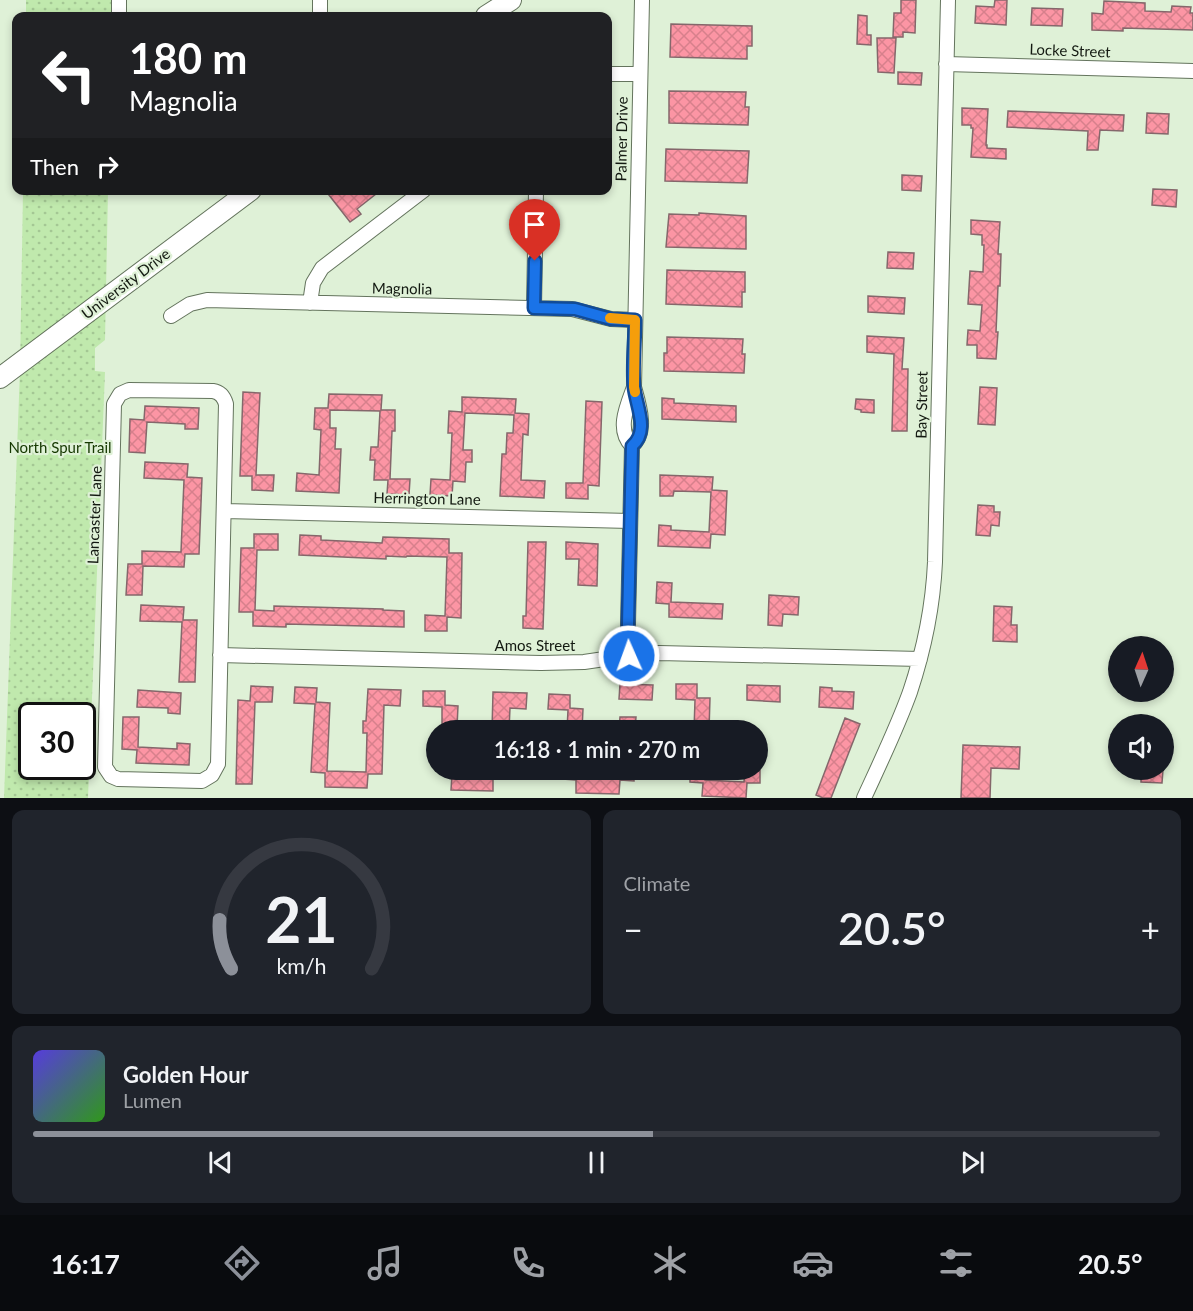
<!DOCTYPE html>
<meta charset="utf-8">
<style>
:root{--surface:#171b24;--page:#20242c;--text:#f1f3f6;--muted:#9ea1a6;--line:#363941;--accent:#8c9099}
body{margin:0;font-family:Lato,sans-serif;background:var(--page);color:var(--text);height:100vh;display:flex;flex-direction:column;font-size:22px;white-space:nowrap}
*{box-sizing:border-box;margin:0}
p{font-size:20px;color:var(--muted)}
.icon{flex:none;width:33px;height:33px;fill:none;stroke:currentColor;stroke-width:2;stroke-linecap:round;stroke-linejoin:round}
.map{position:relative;height:798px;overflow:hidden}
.side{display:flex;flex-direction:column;gap:12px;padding:12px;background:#0d0f14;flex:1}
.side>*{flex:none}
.top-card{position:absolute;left:12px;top:12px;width:600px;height:183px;border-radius:12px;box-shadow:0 3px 9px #0003;background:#202124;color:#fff;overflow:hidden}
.needle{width:39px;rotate:3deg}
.controls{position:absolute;left:1108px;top:636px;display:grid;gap:12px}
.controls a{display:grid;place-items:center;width:66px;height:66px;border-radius:50%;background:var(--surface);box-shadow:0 3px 9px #0003;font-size:30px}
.speed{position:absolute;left:18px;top:702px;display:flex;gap:12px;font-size:30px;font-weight:700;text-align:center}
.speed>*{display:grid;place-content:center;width:78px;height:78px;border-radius:50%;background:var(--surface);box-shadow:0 3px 9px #0003;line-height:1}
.speed .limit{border:3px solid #111;border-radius:9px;background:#fff;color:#111}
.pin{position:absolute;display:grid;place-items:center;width:51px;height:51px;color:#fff;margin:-62px -26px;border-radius:50% 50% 50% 0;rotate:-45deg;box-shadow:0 0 6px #0007}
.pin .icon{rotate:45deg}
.me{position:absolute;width:66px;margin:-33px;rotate:358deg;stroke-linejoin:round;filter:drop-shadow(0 0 4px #0008)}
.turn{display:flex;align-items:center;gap:21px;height:126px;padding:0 18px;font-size:27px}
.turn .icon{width:78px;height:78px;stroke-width:2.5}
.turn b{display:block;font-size:42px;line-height:51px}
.then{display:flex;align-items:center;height:57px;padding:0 18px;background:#0003;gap:12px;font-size:22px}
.big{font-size:45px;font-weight:600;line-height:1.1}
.side .tile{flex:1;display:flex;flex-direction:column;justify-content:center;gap:9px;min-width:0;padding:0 21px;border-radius:12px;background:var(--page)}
.side .dial{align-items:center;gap:0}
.dial svg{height:156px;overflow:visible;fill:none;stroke:var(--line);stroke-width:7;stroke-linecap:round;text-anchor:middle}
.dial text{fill:var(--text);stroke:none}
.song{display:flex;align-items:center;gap:18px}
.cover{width:72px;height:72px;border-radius:9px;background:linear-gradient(135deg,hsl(250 70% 55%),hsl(110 70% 35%))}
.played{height:6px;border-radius:3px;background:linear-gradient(90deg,var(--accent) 55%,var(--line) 55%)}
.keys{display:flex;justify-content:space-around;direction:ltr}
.heat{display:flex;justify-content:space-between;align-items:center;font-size:33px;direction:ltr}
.side .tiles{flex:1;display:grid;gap:12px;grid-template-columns:1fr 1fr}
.tile:last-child{grid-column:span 2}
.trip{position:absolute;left:426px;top:720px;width:342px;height:60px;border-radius:30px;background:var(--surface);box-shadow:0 3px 9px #0003;font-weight:600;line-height:60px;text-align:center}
.tab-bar{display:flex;height:96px;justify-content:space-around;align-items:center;background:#090b0e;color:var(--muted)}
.tab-bar .icon{width:42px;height:42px}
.tab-bar .active{color:var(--accent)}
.tab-bar b{font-size:27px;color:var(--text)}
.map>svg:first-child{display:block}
.grass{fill:url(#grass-dots);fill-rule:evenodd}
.building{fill:url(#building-cross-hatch);stroke:#85676b;stroke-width:1.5}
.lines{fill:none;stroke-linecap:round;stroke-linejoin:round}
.street-casing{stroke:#64745d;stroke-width:16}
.secondary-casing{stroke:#64745d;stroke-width:22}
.street{stroke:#fff;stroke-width:14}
.secondary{stroke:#fff;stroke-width:20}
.route-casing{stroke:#114b97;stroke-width:15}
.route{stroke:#1a73e8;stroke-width:10}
.slow{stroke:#f59e0b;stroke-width:10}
.labels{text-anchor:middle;stroke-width:4.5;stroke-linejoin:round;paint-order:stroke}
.street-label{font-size:15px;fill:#131911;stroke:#dff1d7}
.park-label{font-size:15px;fill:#153800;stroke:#dff1d7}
</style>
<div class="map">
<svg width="1193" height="798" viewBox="0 0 1193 798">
<defs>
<pattern id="grass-dots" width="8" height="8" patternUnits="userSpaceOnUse" patternTransform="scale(1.5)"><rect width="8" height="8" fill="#c0e9ad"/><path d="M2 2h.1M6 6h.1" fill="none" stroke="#a4c794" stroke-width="1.8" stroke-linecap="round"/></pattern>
<pattern id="building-cross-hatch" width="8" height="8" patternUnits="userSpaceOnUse" patternTransform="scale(1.5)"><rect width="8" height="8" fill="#fc95a4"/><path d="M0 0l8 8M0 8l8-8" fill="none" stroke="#d7808c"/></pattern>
</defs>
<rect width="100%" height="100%" fill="#dff1d7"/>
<path class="grass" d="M 26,0 L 111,0 L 111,16 L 26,16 Z
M 23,191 L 108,191 L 105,340 L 95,348 L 95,371 L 105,372 L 88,798 L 4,798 L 20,370 ZM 32,716 L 82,716 L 82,766 L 32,766 Z"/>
<path class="building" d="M 901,0 L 916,0 L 915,33 L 903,32 L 903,37 L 893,37 L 894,13 L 901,13 Z
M 995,0 L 1007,0 L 1006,25 L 975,23 L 976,6 L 994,7 Z
M 1104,1 L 1145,3 L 1145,11 L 1171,12 L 1172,6 L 1191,7 L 1190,13 L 1193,13 L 1193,30 L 1123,28 L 1123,31 L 1092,30 L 1092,13 L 1103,14 Z
M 1032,8 L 1063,9 L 1062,26 L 1031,25 Z
M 858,15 L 867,16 L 867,35 L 871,35 L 871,45 L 857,44 Z
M 671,24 L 752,26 L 752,46 L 747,46 L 747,59 L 670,57 Z
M 877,38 L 896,38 L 894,73 L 878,72 Z
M 898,72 L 922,73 L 921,85 L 898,84 Z
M 669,91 L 746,92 L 745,107 L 749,107 L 748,125 L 669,123 Z
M 962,108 L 988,109 L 986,145 L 987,145 L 987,148 L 1006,149 L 1006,159 L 971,157 L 973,128 L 971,128 L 971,125 L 962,125 Z
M 1008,111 L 1124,115 L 1123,131 L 1100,130 L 1098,150 L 1087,150 L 1088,131 L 1007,127 Z
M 1147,113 L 1169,114 L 1168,134 L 1146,133 Z
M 666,149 L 749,151 L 747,183 L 665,181 Z
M 902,175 L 922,176 L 921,191 L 902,190 Z
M 1153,189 L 1177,190 L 1176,207 L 1152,205 Z
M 335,190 L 381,190 L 357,209 L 361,214 L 350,222 L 329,195 Z
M 699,213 L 746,216 L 746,249 L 666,247 L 669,214 L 699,215 Z
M 971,220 L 1000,222 L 998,254 L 1001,254 L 1000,286 L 998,286 L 996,332 L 998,332 L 996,359 L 977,358 L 977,345 L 967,345 L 968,330 L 980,331 L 982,305 L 968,304 L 970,271 L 983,272 L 984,245 L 982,245 L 982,235 L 971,234 Z
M 888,252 L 914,253 L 913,269 L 887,268 Z
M 667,270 L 745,272 L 745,292 L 742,292 L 742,307 L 666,304 Z
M 868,296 L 905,298 L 904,314 L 868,312 Z
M 867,336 L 904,338 L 902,369 L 908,369 L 907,431 L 892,431 L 894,354 L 867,352 Z
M 667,337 L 743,339 L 742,354 L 745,354 L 744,373 L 664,371 L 664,353 L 667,353 Z
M 980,387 L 997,388 L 995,425 L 978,424 Z
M 243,392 L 260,393 L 256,475 L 274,475 L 273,491 L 252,490 L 252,476 L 240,476 Z
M 329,394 L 382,395 L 381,410 L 395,410 L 395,431 L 392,431 L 390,479 L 410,479 L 409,495 L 387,494 L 388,480 L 374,480 L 375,460 L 370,460 L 371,447 L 378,447 L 380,411 L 330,410 L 330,428 L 336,428 L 335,449 L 341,449 L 339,493 L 296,491 L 297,473 L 319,475 L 321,430 L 314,429 L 315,408 L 328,408 Z
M 462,397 L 516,399 L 515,413 L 529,414 L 528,435 L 523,434 L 521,480 L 545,481 L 544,498 L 500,496 L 502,454 L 506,454 L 507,433 L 513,433 L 514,415 L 465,413 L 463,450 L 472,450 L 472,462 L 466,462 L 465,482 L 453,481 L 452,496 L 430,495 L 431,479 L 450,480 L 452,433 L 448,433 L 449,411 L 462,412 Z
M 662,398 L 674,399 L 674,403 L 736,406 L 736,422 L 662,419 Z
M 856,399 L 874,400 L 874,413 L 861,412 L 861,410 L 855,409 Z
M 586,401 L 602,402 L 599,486 L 588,485 L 588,499 L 566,498 L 566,483 L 583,483 Z
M 145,406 L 199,408 L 198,429 L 185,429 L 185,424 L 147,422 L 145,453 L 129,452 L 130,419 L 144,420 Z
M 145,462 L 188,464 L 187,477 L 202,478 L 199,554 L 185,554 L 184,567 L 143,566 L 142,595 L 126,595 L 128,564 L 142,564 L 142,551 L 181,552 L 184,480 L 144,478 Z
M 660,475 L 713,477 L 712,490 L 727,491 L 725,535 L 711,534 L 710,548 L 658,546 L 659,525 L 671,526 L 671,530 L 709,532 L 711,492 L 674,491 L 673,496 L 660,496 Z
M 978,505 L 994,506 L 994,512 L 1000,512 L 999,526 L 991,525 L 990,536 L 976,535 Z
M 254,534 L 278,534 L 278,550 L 257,550 L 255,610 L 274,611 L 274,606 L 383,609 L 383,610 L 404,611 L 404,627 L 286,624 L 286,627 L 253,626 L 253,612 L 239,612 L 241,548 L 254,548 Z
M 300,535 L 321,536 L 321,540 L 382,543 L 383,537 L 449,539 L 449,553 L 462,553 L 461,618 L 447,617 L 447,631 L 425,631 L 425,615 L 445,616 L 447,557 L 407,556 L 406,557 L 386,556 L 386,559 L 299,555 Z
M 528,542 L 546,542 L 543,629 L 523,628 L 523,616 L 526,616 Z
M 566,542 L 598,544 L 597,586 L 578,585 L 579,559 L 566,559 Z
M 657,582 L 672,583 L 671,602 L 723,604 L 722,619 L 669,617 L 669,604 L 656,603 Z
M 769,595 L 799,597 L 798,615 L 783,614 L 782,626 L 768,625 Z
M 141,605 L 184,607 L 183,620 L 197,620 L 195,682 L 179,682 L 182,622 L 140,621 Z
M 994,606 L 1012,607 L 1011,625 L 1017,625 L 1017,642 L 993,641 Z
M 620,684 L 653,685 L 652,700 L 619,699 Z
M 676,684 L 697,684 L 697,698 L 710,698 L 709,730 L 694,730 L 695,700 L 676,699 Z
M 747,685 L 780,686 L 780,702 L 747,700 Z
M 251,686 L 273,687 L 272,702 L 255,702 L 252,784 L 236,784 L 238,700 L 250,701 Z
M 295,687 L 317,688 L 316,702 L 330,703 L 327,771 L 366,772 L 367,733 L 363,733 L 363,721 L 366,721 L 368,689 L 401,690 L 400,706 L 384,705 L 382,774 L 368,774 L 367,788 L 325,787 L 325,773 L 311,772 L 315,704 L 294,703 Z
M 820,687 L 832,688 L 832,691 L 854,692 L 853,709 L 819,707 Z
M 138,690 L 181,693 L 180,714 L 168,713 L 168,708 L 137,707 Z
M 423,691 L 445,691 L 445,705 L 458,706 L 457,727 L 442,726 L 442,707 L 423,706 Z
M 493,692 L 527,693 L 526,709 L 510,708 L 509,730 L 492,730 Z
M 549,694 L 570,695 L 570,708 L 583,709 L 582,730 L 567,730 L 568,710 L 548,709 Z
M 123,717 L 139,717 L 138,747 L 177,749 L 177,743 L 190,744 L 189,765 L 136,763 L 137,750 L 122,749 Z
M 620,717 L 636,717 L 635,730 L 619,730 Z
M 845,718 L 860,724 L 831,798 L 823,798 L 816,795 Z
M 963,745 L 1020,747 L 1019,769 L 991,768 L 990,798 L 961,798 Z
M 563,770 L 579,770 L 579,777 L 618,778 L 618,770 L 634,770 L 634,781 L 620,780 L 619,794 L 576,793 L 576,780 L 563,779 Z
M 690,770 L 705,770 L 705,780 L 744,782 L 745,770 L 760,770 L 760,783 L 747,783 L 746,798 L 702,796 L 703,783 L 690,782 Z
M 1141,770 L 1163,770 L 1162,783 L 1141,782 Z
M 452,774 L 493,776 L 493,791 L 451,790 Z"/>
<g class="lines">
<defs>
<path id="street" d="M 119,16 L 119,0
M 320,16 L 320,0
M 946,64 L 1193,71
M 608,74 L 640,74
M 310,303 L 313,283 L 322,268 L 424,190
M 534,308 L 536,190
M 171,316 L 190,304 L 207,300 L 572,309 L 611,319 L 635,320
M 129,390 L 213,391 C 220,392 224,397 226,404 L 218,764 L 212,775 L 202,781 L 118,779 L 111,776 L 105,767 L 114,404 L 120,394 Z
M 632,446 C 648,432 639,405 634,387 L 642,0
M 224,511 L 630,521
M 220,655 L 541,663 L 584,662 L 639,654 L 659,653 L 920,659
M 629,656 L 628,624 L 632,446 C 616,430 627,406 634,387
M 864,798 C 880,763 897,728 910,692 C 924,650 933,606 935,562 L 948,0"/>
<path id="secondary" d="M 486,16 L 511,0
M 0,378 L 251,190"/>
</defs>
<use href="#street" class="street-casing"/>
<use href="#secondary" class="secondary-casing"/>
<use href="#street" class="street"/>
<use href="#secondary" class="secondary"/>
</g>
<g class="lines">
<defs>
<path id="route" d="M 535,261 L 534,308 L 575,309 L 611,319 L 635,320 C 635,340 632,367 634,387 C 636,406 650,431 632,446 L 628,624 L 629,656"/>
</defs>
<use href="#route" class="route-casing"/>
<use href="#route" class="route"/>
<path class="slow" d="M 610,318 L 635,320 L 634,387 L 635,392"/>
</g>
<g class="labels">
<g class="street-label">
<text transform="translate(1070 51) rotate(2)" y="5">Locke Street</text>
<text transform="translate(622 139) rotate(-89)" y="5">Palmer Drive</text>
<text transform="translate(126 284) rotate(-37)" y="5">University Drive</text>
<text transform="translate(402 289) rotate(1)" y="5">Magnolia</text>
<text transform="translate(922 405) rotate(-89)" y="5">Bay Street</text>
<text transform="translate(427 499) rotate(1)" y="5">Herrington Lane</text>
<text transform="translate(95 515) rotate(-88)" y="5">Lancaster Lane</text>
<text x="535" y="651">Amos Street</text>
</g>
<g class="park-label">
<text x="60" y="453">North Spur Trail</text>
</g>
</g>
</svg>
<div class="controls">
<a><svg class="needle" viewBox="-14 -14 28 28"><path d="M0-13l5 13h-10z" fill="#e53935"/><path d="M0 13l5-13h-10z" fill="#9ea1a6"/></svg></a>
<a><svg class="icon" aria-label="sound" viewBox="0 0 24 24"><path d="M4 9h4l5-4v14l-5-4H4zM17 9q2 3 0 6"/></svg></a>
</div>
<div class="speed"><div class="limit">30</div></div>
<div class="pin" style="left:535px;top:261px;background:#d93025"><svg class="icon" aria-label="arrive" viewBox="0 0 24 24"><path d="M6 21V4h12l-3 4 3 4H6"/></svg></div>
<svg class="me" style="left:629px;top:656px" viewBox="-20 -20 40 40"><circle r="17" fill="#1a73e8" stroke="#fff" stroke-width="3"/><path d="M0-11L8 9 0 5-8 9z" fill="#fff"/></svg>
<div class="trip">16:18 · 1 min · 270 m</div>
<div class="top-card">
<div class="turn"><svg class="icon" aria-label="left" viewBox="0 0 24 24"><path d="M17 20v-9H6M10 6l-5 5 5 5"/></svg><div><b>180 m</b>Magnolia</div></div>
<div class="then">Then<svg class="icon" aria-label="right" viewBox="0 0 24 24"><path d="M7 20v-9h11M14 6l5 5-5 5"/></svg></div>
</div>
</div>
<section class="side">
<div class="tiles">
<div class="tile dial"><svg viewBox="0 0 100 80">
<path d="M14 69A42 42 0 1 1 86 69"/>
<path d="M14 69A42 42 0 0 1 8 44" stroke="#8c9099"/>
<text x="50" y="56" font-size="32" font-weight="700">21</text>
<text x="50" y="72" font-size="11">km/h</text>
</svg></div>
<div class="tile"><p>Climate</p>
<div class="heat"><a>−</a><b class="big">20.5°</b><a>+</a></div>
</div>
<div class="tile">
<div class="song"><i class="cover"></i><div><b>Golden Hour</b><p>Lumen</p></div></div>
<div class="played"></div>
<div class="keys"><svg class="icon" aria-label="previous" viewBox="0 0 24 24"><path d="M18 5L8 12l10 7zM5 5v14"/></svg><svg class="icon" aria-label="pause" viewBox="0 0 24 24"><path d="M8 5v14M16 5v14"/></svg><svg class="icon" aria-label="next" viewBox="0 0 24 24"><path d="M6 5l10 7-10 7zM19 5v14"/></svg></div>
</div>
</div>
</section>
<nav class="tab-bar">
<b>16:17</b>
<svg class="icon active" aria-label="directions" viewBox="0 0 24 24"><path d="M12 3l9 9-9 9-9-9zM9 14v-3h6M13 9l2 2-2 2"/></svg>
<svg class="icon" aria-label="music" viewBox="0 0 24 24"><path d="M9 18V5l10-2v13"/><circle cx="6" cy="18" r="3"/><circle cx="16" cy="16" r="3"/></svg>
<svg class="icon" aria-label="phone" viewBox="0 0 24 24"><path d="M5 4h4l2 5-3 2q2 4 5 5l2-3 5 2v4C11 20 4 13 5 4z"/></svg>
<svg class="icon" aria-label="climate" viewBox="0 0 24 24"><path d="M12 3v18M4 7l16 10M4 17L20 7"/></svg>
<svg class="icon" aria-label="car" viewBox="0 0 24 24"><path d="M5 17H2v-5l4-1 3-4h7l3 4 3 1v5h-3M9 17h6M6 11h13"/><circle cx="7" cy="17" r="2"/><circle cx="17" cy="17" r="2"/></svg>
<svg class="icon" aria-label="filters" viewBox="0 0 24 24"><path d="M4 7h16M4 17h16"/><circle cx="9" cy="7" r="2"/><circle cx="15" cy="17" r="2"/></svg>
<b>20.5°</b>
</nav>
